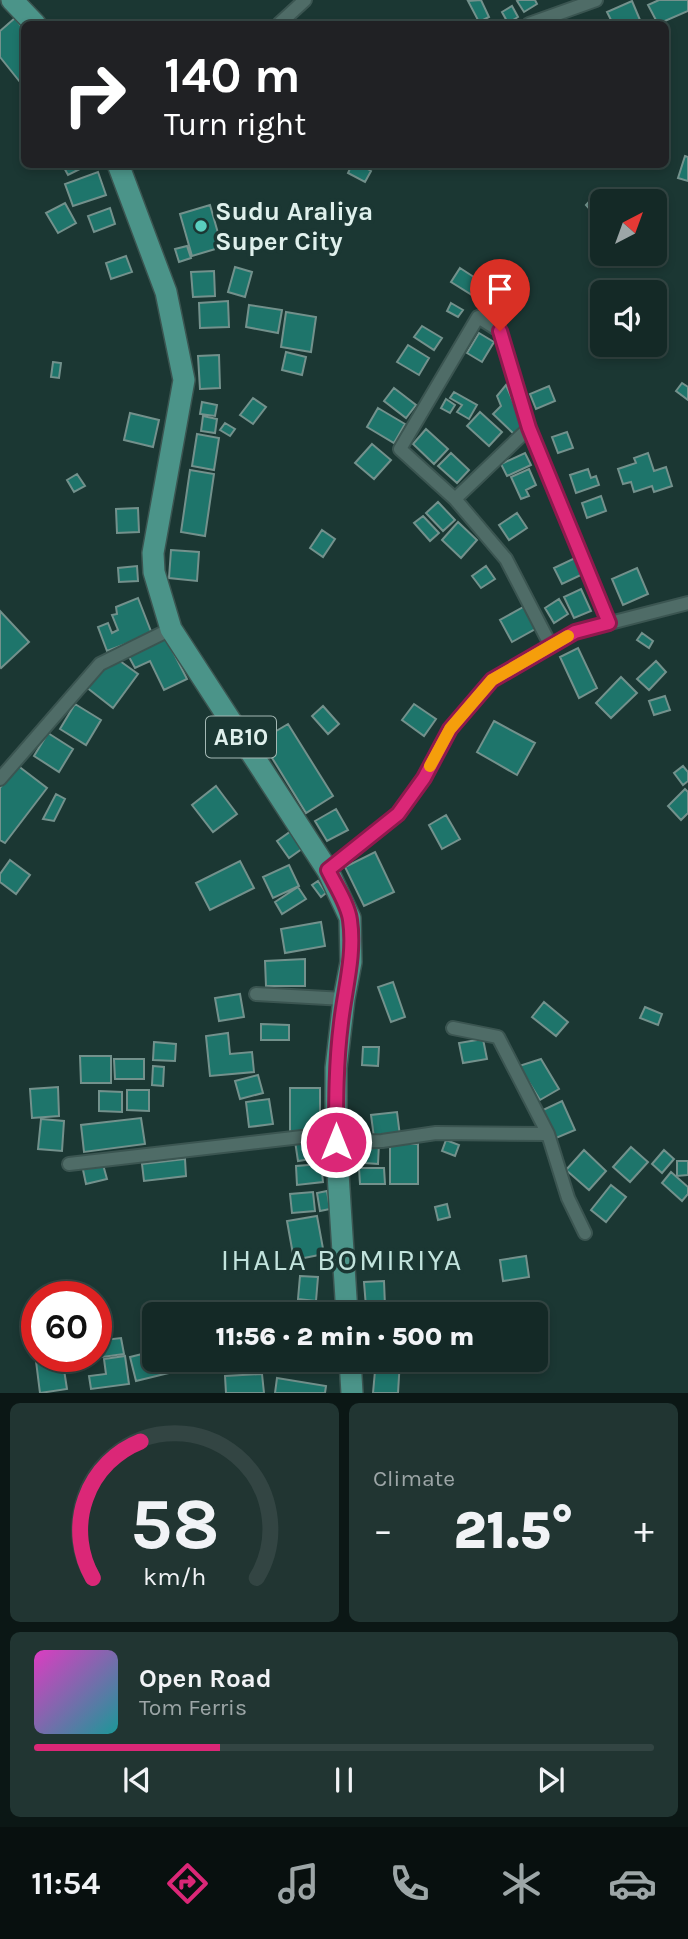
<!DOCTYPE html>
<meta charset="utf-8">
<style>
:root{--surface:#142926;--page:#213532;--text:#f1f3f6;--muted:#9da6a7;--line:#334543;--accent:#db2777}
body{margin:0;font-family:Karla,sans-serif;background:var(--page);color:var(--text);height:100vh;display:flex;flex-direction:column;font-size:26px;white-space:nowrap}
*{box-sizing:border-box;margin:0}
p{font-size:23px;color:var(--muted)}
.icon{flex:none;width:38px;height:38px;fill:none;stroke:currentColor;stroke-width:2;stroke-linecap:round;stroke-linejoin:round}
.map{position:relative;height:1393px;overflow:hidden}
.sheet{display:flex;flex-direction:column;gap:10px;padding:10px;background:#0b1715;flex:1}
.sheet>*{flex:none}
.hud{position:absolute;left:21px;top:21px;width:648px;height:147px;border-radius:10px;box-shadow:0 4px 10px #0003,0 0 0 2px var(--line);background:#202124;color:#fff;overflow:hidden}
.needle{width:46px;rotate:41deg}
.fabs{position:absolute;left:590px;top:189px;display:grid;gap:14px}
.fabs a{display:grid;place-items:center;width:77px;height:77px;border-radius:10px;background:var(--surface);box-shadow:0 4px 10px #0003,0 0 0 2px var(--line);font-size:35px}
.speed{position:absolute;left:21px;top:1281px;display:flex;gap:14px;font-size:35px;font-weight:700;text-align:center}
.speed>*{display:grid;place-content:center;width:91px;height:91px;border-radius:50%;background:var(--surface);box-shadow:0 4px 10px #0003,0 0 0 2px var(--line);line-height:1}
.speed .limit{border:10px solid #d22;background:#fff;color:#111}
.pin{position:absolute;display:grid;place-items:center;width:60px;height:60px;color:#fff;margin:-72px -30px;border-radius:50% 50% 50% 0;rotate:-45deg;box-shadow:0 0 7px #0007}
.pin .icon{rotate:45deg}
.me{position:absolute;width:77px;margin:-38px;rotate:0deg;stroke-linejoin:round;filter:drop-shadow(0 0 5px #0008)}
.turn{display:flex;align-items:center;gap:24px;height:147px;padding:0 28px;font-size:32px}
.turn .icon{width:91px;height:91px;stroke-width:2.5}
.turn b{display:block;font-size:49px;line-height:60px}
.big{font-size:52px;font-weight:800;line-height:1.1}
.sheet .tile{flex:1;display:flex;flex-direction:column;justify-content:center;gap:10px;min-width:0;padding:0 24px;border-radius:10px;background:var(--page)}
.sheet .dial{align-items:center;gap:0}
.dial svg{height:182px;overflow:visible;fill:none;stroke:var(--line);stroke-width:7;stroke-linecap:round;text-anchor:middle}
.dial text{fill:var(--text);stroke:none}
.song{display:flex;align-items:center;gap:21px}
.cover{width:84px;height:84px;border-radius:10px;background:linear-gradient(135deg,hsl(310 70% 55%),hsl(180 70% 35%))}
.played{height:7px;border-radius:4px;background:linear-gradient(90deg,var(--accent) 30%,var(--line) 30%)}
.keys{display:flex;justify-content:space-around;direction:ltr}
.heat{display:flex;justify-content:space-between;align-items:center;font-size:38px;direction:ltr}
.sheet .tiles{flex:1;display:grid;gap:10px;grid-template-columns:1fr 1fr}
.tile:last-child{grid-column:span 2}
.trip{position:absolute;left:142px;top:1302px;width:406px;height:70px;border-radius:10px;background:var(--surface);box-shadow:0 4px 10px #0003,0 0 0 2px var(--line);font-weight:800;line-height:70px;text-align:center}
.dock{display:flex;height:112px;justify-content:space-around;align-items:center;background:#08100f;color:var(--muted)}
.dock .icon{width:49px;height:49px}
.dock .on{color:var(--accent)}
.dock b{font-size:32px;color:var(--text)}
.map>svg:first-child{display:block}
.building{fill:#1e756b;stroke:#73918c;stroke-width:2}
.lines{fill:none;stroke-linecap:round;stroke-linejoin:round}
.minor-casing{stroke:#3b5551;stroke-width:16}
.primary-casing{stroke:#3b5551;stroke-width:24}
.minor{stroke:#4f6c67;stroke-width:12}
.primary{stroke:#4b9489;stroke-width:21}
.route-casing{stroke:#8e194d;stroke-width:18}
.route{stroke:#db2777;stroke-width:12}
.slow{stroke:#f59e0b;stroke-width:12}
.poi-dot{fill:#59cebe;stroke:#1b3733;stroke-width:2.5}
.labels{text-anchor:middle;stroke-width:7;stroke-linejoin:round;paint-order:stroke}
.shield{fill:#1b3733;stroke:#a4b8b4;stroke-width:2}
.shield-label{font-size:24px;font-weight:bold;fill:#dff0ec}
.poi-label{font-size:26px;font-weight:bold;fill:#dff0ec;stroke:#1b3733;text-anchor:start}
.quarter-label{font-size:30px;letter-spacing:2px;fill:#c2e3dd;stroke:#1b3733}
</style>
<div class="map">
<svg width="688" height="1393" viewBox="0 0 688 1393">
<rect width="100%" height="100%" fill="#1b3733"/>
<path class="building" d="M 481,0 L 489,17 L 479,22 L 468,1 Z
M 519,0 L 535,0 L 537,4 L 524,12 L 517,1 Z
M 659,0 L 688,0 L 688,11 L 658,24 L 648,5 Z
M 632,1 L 640,20 L 629,24 L 613,24 L 607,12 Z
M 512,6 L 518,17 L 508,23 L 502,12 Z
M 15,18 L 24,30 L 24,87 L 0,57 L 0,31 Z
M 685,156 L 688,157 L 688,181 L 678,178 Z
M 62,164 L 90,164 L 68,175 Z
M 352,164 L 359,164 L 371,171 L 365,182 L 348,173 Z
M 98,172 L 106,195 L 73,206 L 65,184 Z
M 597,193 L 605,201 L 602,201 L 602,206 L 594,214 L 586,205 Z
M 65,203 L 76,223 L 58,233 L 46,213 Z
M 210,205 L 222,247 L 192,256 L 180,214 Z
M 110,208 L 115,224 L 94,232 L 88,216 Z
M 187,246 L 191,258 L 179,262 L 175,249 Z
M 126,256 L 132,272 L 111,279 L 106,263 Z
M 235,267 L 252,272 L 245,297 L 228,292 Z
M 460,268 L 480,281 L 472,295 L 451,282 Z
M 214,271 L 215,296 L 193,297 L 191,272 Z
M 228,301 L 229,327 L 200,328 L 199,303 Z
M 451,303 L 463,310 L 458,317 L 447,311 Z
M 249,305 L 282,310 L 278,333 L 246,327 Z
M 286,312 L 316,317 L 311,352 L 281,347 Z
M 422,326 L 442,338 L 434,350 L 414,337 Z
M 479,333 L 494,342 L 482,362 L 467,353 Z
M 408,345 L 429,358 L 419,375 L 397,362 Z
M 286,352 L 306,357 L 302,375 L 282,370 Z
M 219,355 L 220,388 L 200,389 L 198,356 Z
M 53,362 L 61,363 L 59,378 L 51,377 Z
M 682,383 L 688,387 L 688,400 L 676,391 Z
M 506,385 L 519,416 L 525,422 L 514,434 L 493,414 L 501,406 L 497,396 Z
M 549,386 L 555,401 L 536,409 L 530,394 Z
M 394,388 L 416,405 L 406,418 L 384,401 Z
M 454,392 L 477,405 L 469,419 L 457,412 L 462,405 L 450,398 Z
M 253,398 L 266,407 L 253,424 L 240,415 Z
M 446,399 L 455,405 L 450,413 L 441,408 Z
M 202,402 L 217,405 L 215,416 L 200,414 Z
M 378,408 L 405,424 L 394,443 L 367,427 Z
M 480,412 L 502,432 L 489,446 L 467,426 Z
M 130,413 L 159,420 L 153,447 L 124,440 Z
M 203,416 L 217,419 L 215,433 L 201,431 Z
M 225,423 L 235,429 L 230,436 L 220,430 Z
M 426,429 L 448,449 L 434,464 L 413,444 Z
M 567,432 L 573,448 L 558,453 L 552,437 Z
M 197,434 L 219,438 L 214,470 L 192,466 Z
M 372,444 L 391,460 L 374,479 L 355,463 Z
M 451,453 L 469,470 L 457,483 L 438,466 Z
M 525,453 L 531,465 L 507,476 L 501,464 Z
M 648,453 L 654,471 L 666,467 L 672,486 L 654,492 L 652,486 L 634,492 L 631,482 L 623,484 L 618,469 L 636,463 L 634,458 Z
M 529,469 L 536,485 L 526,490 L 529,496 L 521,499 L 511,477 Z
M 588,469 L 591,478 L 596,476 L 599,485 L 576,493 L 570,475 Z
M 190,470 L 214,474 L 205,536 L 181,532 Z
M 77,474 L 85,486 L 74,492 L 67,480 Z
M 601,496 L 606,511 L 587,518 L 582,503 Z
M 438,502 L 455,520 L 443,531 L 426,513 Z
M 138,508 L 139,532 L 117,533 L 116,509 Z
M 517,513 L 527,528 L 509,540 L 499,525 Z
M 423,516 L 439,533 L 430,541 L 414,523 Z
M 458,522 L 477,540 L 461,558 L 442,540 Z
M 322,530 L 335,539 L 323,557 L 310,548 Z
M 171,550 L 199,552 L 197,581 L 169,578 Z
M 575,558 L 583,574 L 562,584 L 554,568 Z
M 137,566 L 138,581 L 119,582 L 118,568 Z
M 486,566 L 495,579 L 481,588 L 472,576 Z
M 637,568 L 648,594 L 623,605 L 612,579 Z
M 581,589 L 591,611 L 574,618 L 564,597 Z
M 138,598 L 152,634 L 107,651 L 98,627 L 108,623 L 112,633 L 118,630 L 112,615 L 117,614 L 116,607 Z
M 559,599 L 568,614 L 554,623 L 545,608 Z
M 525,606 L 537,628 L 512,642 L 500,620 Z
M 0,611 L 29,642 L 1,668 L 0,667 Z
M 642,633 L 653,641 L 649,648 L 637,640 Z
M 165,636 L 187,679 L 164,690 L 150,661 L 135,668 L 128,655 Z
M 578,648 L 597,688 L 579,698 L 560,657 Z
M 120,661 L 138,674 L 113,708 L 86,687 L 108,663 Z
M 656,661 L 666,672 L 649,690 L 637,679 Z
M 621,677 L 637,693 L 611,718 L 596,703 Z
M 665,696 L 670,710 L 654,715 L 649,701 Z
M 75,704 L 101,720 L 86,745 L 60,729 Z
M 414,704 L 436,719 L 424,736 L 402,720 Z
M 323,706 L 339,724 L 328,734 L 312,716 Z
M 494,721 L 535,743 L 517,775 L 477,752 Z
M 288,724 L 333,796 L 306,813 L 261,740 Z
M 48,733 L 73,749 L 59,772 L 34,756 Z
M 17,765 L 47,788 L 5,843 L 0,840 L 0,788 Z
M 683,766 L 688,772 L 688,781 L 683,785 L 674,773 Z
M 216,786 L 237,814 L 213,832 L 192,805 Z
M 685,789 L 688,792 L 688,813 L 681,820 L 668,806 Z
M 56,794 L 65,799 L 54,821 L 43,819 Z
M 336,809 L 348,830 L 327,841 L 315,821 Z
M 446,815 L 460,839 L 442,849 L 429,825 Z
M 294,829 L 306,846 L 289,858 L 277,841 Z
M 375,852 L 394,892 L 364,906 L 345,867 Z
M 10,860 L 30,875 L 16,894 L 0,882 L 0,874 Z
M 240,861 L 254,888 L 210,910 L 196,883 Z
M 289,865 L 299,886 L 273,898 L 263,877 Z
M 318,881 L 326,893 L 321,897 L 312,885 Z
M 298,887 L 306,899 L 282,914 L 275,902 Z
M 321,922 L 325,946 L 285,953 L 281,929 Z
M 305,959 L 305,986 L 266,986 L 265,961 Z
M 393,982 L 405,1017 L 391,1022 L 378,987 Z
M 240,994 L 244,1017 L 219,1021 L 215,998 Z
M 544,1002 L 568,1022 L 556,1036 L 532,1017 Z
M 645,1007 L 662,1014 L 658,1025 L 640,1018 Z
M 261,1024 L 289,1025 L 289,1040 L 261,1040 Z
M 228,1033 L 230,1054 L 252,1052 L 254,1072 L 210,1076 L 206,1036 Z
M 483,1039 L 487,1059 L 463,1063 L 459,1043 Z
M 154,1042 L 176,1044 L 175,1061 L 153,1060 Z
M 363,1047 L 379,1047 L 378,1066 L 362,1065 Z
M 80,1056 L 111,1056 L 111,1083 L 81,1083 Z
M 114,1059 L 144,1059 L 144,1079 L 115,1079 Z
M 541,1059 L 559,1089 L 540,1100 L 519,1066 Z
M 153,1066 L 164,1067 L 163,1086 L 152,1085 Z
M 258,1075 L 263,1093 L 240,1099 L 235,1081 Z
M 58,1087 L 59,1116 L 32,1118 L 30,1089 Z
M 290,1088 L 320,1088 L 320,1132 L 290,1131 Z
M 127,1090 L 149,1090 L 149,1111 L 127,1110 Z
M 99,1091 L 122,1092 L 122,1112 L 99,1111 Z
M 269,1099 L 273,1124 L 249,1127 L 246,1102 Z
M 562,1101 L 575,1130 L 556,1138 L 543,1110 Z
M 397,1112 L 400,1136 L 374,1138 L 371,1115 Z
M 141,1118 L 145,1144 L 84,1152 L 81,1125 Z
M 41,1119 L 64,1121 L 62,1151 L 38,1149 Z
M 320,1137 L 324,1157 L 298,1161 L 295,1141 Z
M 446,1140 L 459,1145 L 455,1156 L 442,1151 Z
M 379,1143 L 378,1164 L 365,1163 L 366,1146 Z
M 390,1144 L 418,1144 L 418,1184 L 390,1184 Z
M 631,1147 L 648,1162 L 630,1182 L 613,1167 Z
M 584,1150 L 606,1171 L 589,1190 L 566,1170 Z
M 664,1150 L 674,1159 L 662,1173 L 652,1164 Z
M 185,1159 L 186,1176 L 144,1181 L 142,1164 Z
M 102,1161 L 107,1179 L 86,1184 L 82,1165 Z
M 677,1161 L 688,1161 L 688,1175 L 677,1176 Z
M 321,1164 L 323,1182 L 297,1185 L 296,1166 Z
M 359,1168 L 384,1168 L 385,1184 L 360,1184 Z
M 671,1172 L 688,1187 L 688,1194 L 682,1201 L 662,1183 Z
M 611,1185 L 626,1197 L 606,1222 L 591,1210 Z
M 327,1191 L 330,1209 L 320,1211 L 317,1193 Z
M 313,1192 L 315,1211 L 292,1213 L 290,1194 Z
M 447,1204 L 450,1217 L 438,1220 L 435,1207 Z
M 317,1216 L 324,1254 L 294,1260 L 287,1221 Z
M 526,1256 L 529,1277 L 503,1281 L 500,1260 Z
M 300,1276 L 318,1277 L 316,1301 L 298,1299 Z
M 384,1281 L 385,1306 L 366,1307 L 364,1282 Z
M 121,1338 L 124,1354 L 88,1359 L 87,1356 L 96,1356 L 96,1341 Z
M 154,1351 L 154,1360 L 174,1360 L 177,1371 L 136,1381 L 130,1357 Z
M 125,1356 L 129,1384 L 91,1389 L 89,1376 L 106,1374 L 104,1359 Z
M 62,1357 L 67,1389 L 40,1393 L 36,1361 Z
M 233,1360 L 260,1360 L 260,1361 L 234,1365 Z
M 290,1360 L 324,1360 L 324,1362 L 290,1366 Z
M 376,1360 L 400,1360 L 398,1393 L 373,1393 Z
M 262,1374 L 264,1393 L 226,1393 L 225,1376 Z
M 277,1378 L 326,1386 L 325,1393 L 275,1393 Z"/>
<g class="lines">
<defs>
<path id="minor" d="M 279,24 L 305,0
M 529,24 L 596,0
M 529,428 L 455,499 L 400,449 L 478,317 L 500,331 L 529,428 L 609,623
M 455,499 L 506,559 L 551,646
M 0,779 L 100,664 L 171,629
M 328,871 L 398,814 L 424,778 L 450,729 L 492,680 L 575,632 L 688,603
M 256,994 L 344,999
M 453,1028 L 498,1037 L 548,1134 L 568,1198 L 585,1233
M 336,1142 L 382,1141 L 436,1133 L 548,1134
M 69,1164 L 336,1133"/>
<path id="primary" d="M 12,0 L 35,24
M 118,164 L 166,292 L 184,380 L 153,553 L 154,572 L 171,629 L 328,871 L 350,918 L 351,962 L 344,999 L 336,1068 L 336,1142 L 347,1314
M 350,1360 L 352,1393"/>
</defs>
<use href="#minor" class="minor-casing"/>
<use href="#primary" class="primary-casing"/>
<use href="#minor" class="minor"/>
<use href="#primary" class="primary"/>
</g>
<g class="lines">
<defs>
<path id="route" d="M 336,1142 C 336,1102 336,1063 341,1023 C 345,988 355,955 350,920 C 348,904 335,885 328,870 L 398,814 L 424,778 L 450,729 L 492,680 L 575,632 L 609,623 L 529,428 L 500,331"/>
</defs>
<use href="#route" class="route-casing"/>
<use href="#route" class="route"/>
<path class="slow" d="M 430,766 L 450,729 L 492,680 L 568,636"/>
</g>
<circle class="poi-dot" cx="201" cy="226" r="7"/>
<g class="labels">
<rect class="shield" x="206" y="716.5" width="70" height="41" rx="5"/>
<g class="shield-label">
<text x="241" y="745">AB10</text>
</g>
<g class="poi-label">
<text x="215" y="220">Sudu Araliya<tspan x="215" dy="30">Super City</tspan></text>
</g>
<g class="quarter-label">
<text x="342" y="1270">IHALA BOMIRIYA</text>
</g>
</g>
</svg>
<div class="fabs">
<a><svg class="needle" viewBox="-14 -14 28 28"><path d="M0-13l5 13h-10z" fill="#e53935"/><path d="M0 13l5-13h-10z" fill="#9da6a7"/></svg></a>
<a><svg class="icon" aria-label="sound" viewBox="0 0 24 24"><path d="M4 9h4l5-4v14l-5-4H4zM17 9q2 3 0 6"/></svg></a>
</div>
<div class="speed"><div class="limit">60</div></div>
<div class="pin" style="left:500px;top:331px;background:#d93025"><svg class="icon" aria-label="arrive" viewBox="0 0 24 24"><path d="M6 21V4h12l-3 4 3 4H6"/></svg></div>
<svg class="me" style="left:336px;top:1142px" viewBox="-20 -20 40 40"><circle r="17" fill="#db2777" stroke="#fff" stroke-width="3"/><path d="M0-11L8 9 0 5-8 9z" fill="#fff"/></svg>
<div class="trip">11:56 · 2 min · 500 m</div>
<div class="hud">
<div class="turn"><svg class="icon" aria-label="right" viewBox="0 0 24 24"><path d="M7 20v-9h11M14 6l5 5-5 5"/></svg><div><b>140 m</b>Turn right</div></div>
</div>
</div>
<section class="sheet">
<div class="tiles">
<div class="tile dial"><svg viewBox="0 0 100 80">
<path d="M14 69A42 42 0 1 1 86 69"/>
<path d="M14 69A42 42 0 0 1 35 9" stroke="#db2777"/>
<text x="50" y="56" font-size="32" font-weight="700">58</text>
<text x="50" y="72" font-size="11">km/h</text>
</svg></div>
<div class="tile"><p>Climate</p>
<div class="heat"><a>−</a><b class="big">21.5°</b><a>+</a></div>
</div>
<div class="tile">
<div class="song"><i class="cover"></i><div><b>Open Road</b><p>Tom Ferris</p></div></div>
<div class="played"></div>
<div class="keys"><svg class="icon" aria-label="previous" viewBox="0 0 24 24"><path d="M18 5L8 12l10 7zM5 5v14"/></svg><svg class="icon" aria-label="pause" viewBox="0 0 24 24"><path d="M8 5v14M16 5v14"/></svg><svg class="icon" aria-label="next" viewBox="0 0 24 24"><path d="M6 5l10 7-10 7zM19 5v14"/></svg></div>
</div>
</div>
</section>
<nav class="dock">
<b>11:54</b>
<svg class="icon on" aria-label="directions" viewBox="0 0 24 24"><path d="M12 3l9 9-9 9-9-9zM9 14v-3h6M13 9l2 2-2 2"/></svg>
<svg class="icon" aria-label="music" viewBox="0 0 24 24"><path d="M9 18V5l10-2v13"/><circle cx="6" cy="18" r="3"/><circle cx="16" cy="16" r="3"/></svg>
<svg class="icon" aria-label="phone" viewBox="0 0 24 24"><path d="M5 4h4l2 5-3 2q2 4 5 5l2-3 5 2v4C11 20 4 13 5 4z"/></svg>
<svg class="icon" aria-label="climate" viewBox="0 0 24 24"><path d="M12 3v18M4 7l16 10M4 17L20 7"/></svg>
<svg class="icon" aria-label="car" viewBox="0 0 24 24"><path d="M5 17H2v-5l4-1 3-4h7l3 4 3 1v5h-3M9 17h6M6 11h13"/><circle cx="7" cy="17" r="2"/><circle cx="17" cy="17" r="2"/></svg>
</nav>
